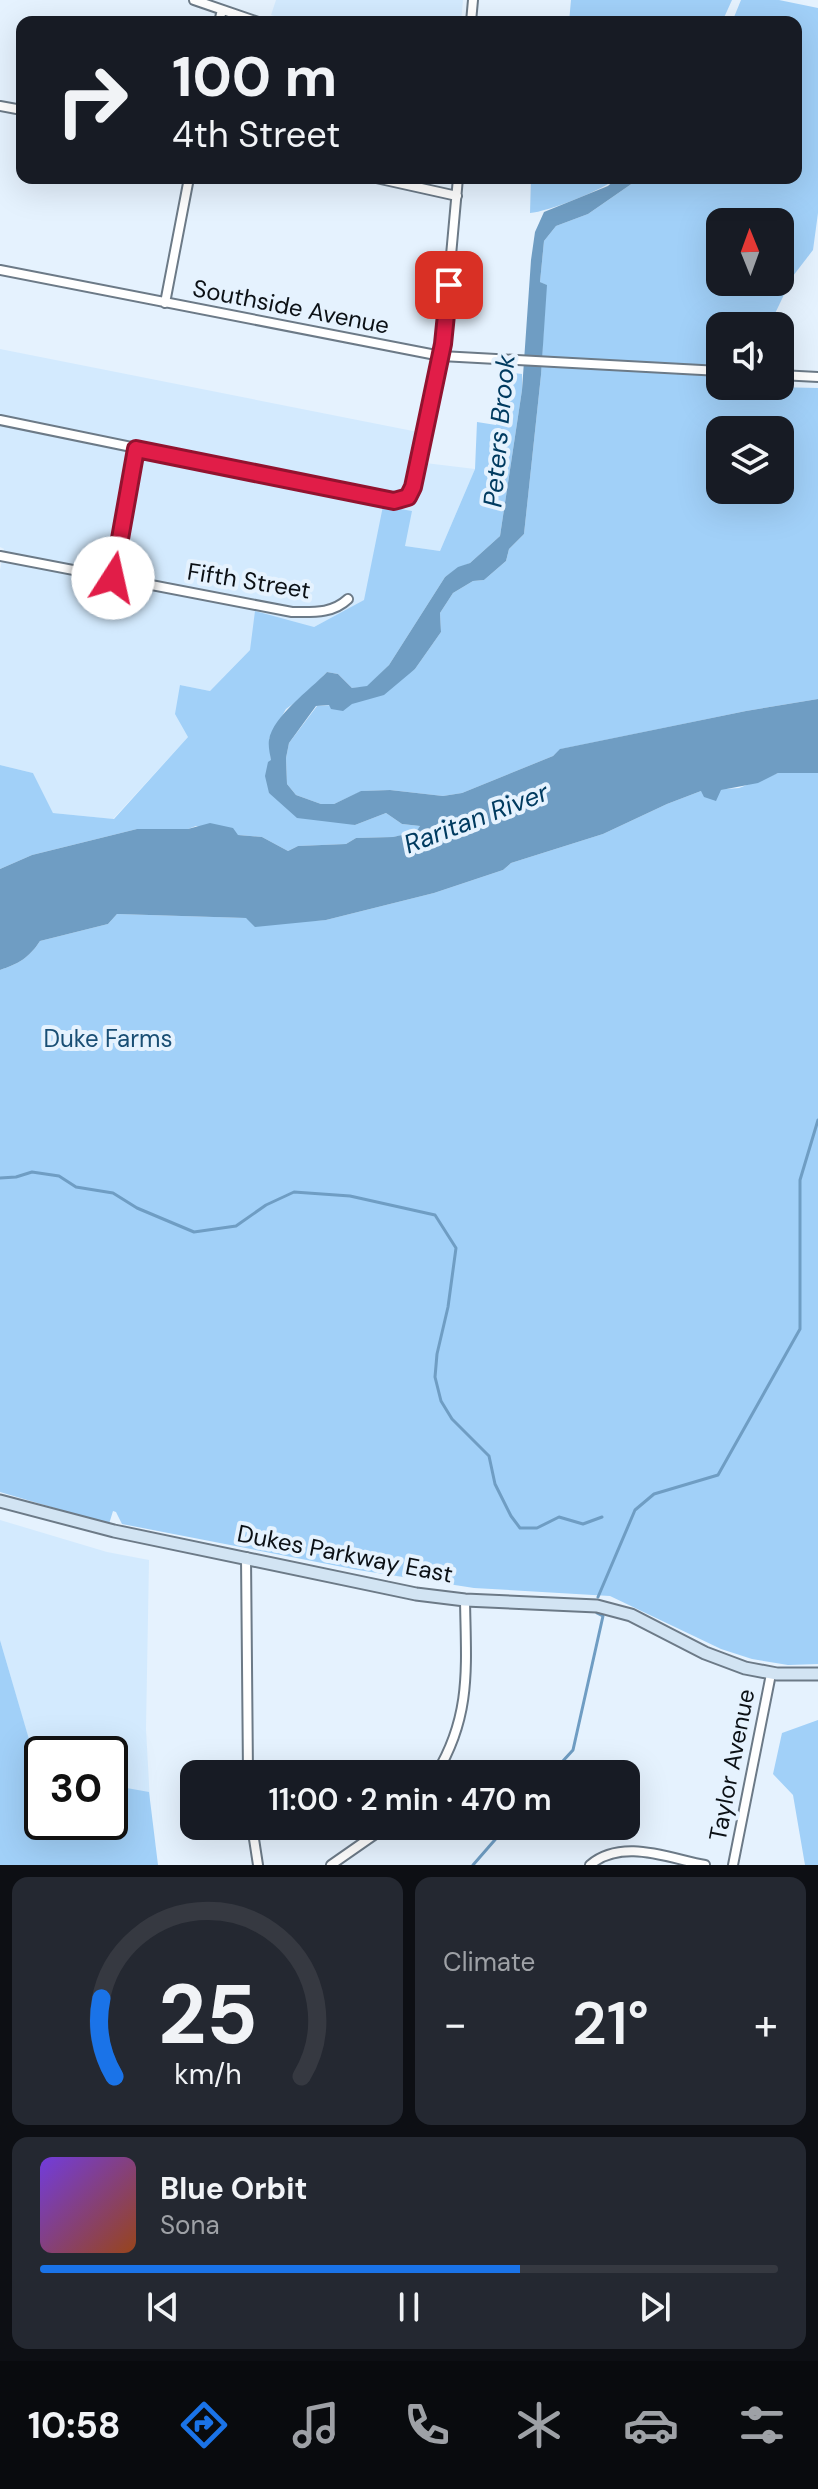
<!DOCTYPE html>
<meta charset="utf-8">
<style>
:root{--surface:#171b24;--page:#242831;--text:#f1f3f6;--muted:#9ea1a6;--line:#363941;--accent:#1a73e8}
body{margin:0;font-family:"DM Sans",sans-serif;background:var(--page);color:var(--text);height:100vh;display:flex;flex-direction:column;font-size:30px;white-space:nowrap}
*{box-sizing:border-box;margin:0}
p{font-size:26px;color:var(--muted)}
.icon{flex:none;width:44px;height:44px;fill:none;stroke:currentColor;stroke-width:2;stroke-linecap:round;stroke-linejoin:round}
.map{position:relative;height:1865px;overflow:hidden}
.drawer{display:flex;flex-direction:column;gap:12px;padding:12px;background:#0d0f14;flex:1}
.drawer>*{flex:none}
.top-card{position:absolute;left:16px;top:16px;width:786px;height:168px;border-radius:16px;box-shadow:0 8px 32px #0002;background:#171b24;color:var(--text);overflow:hidden}
.needle{width:52px;rotate:359deg}
.buttons{position:absolute;left:706px;top:208px;display:grid;gap:16px}
.buttons a{display:grid;place-items:center;width:88px;height:88px;border-radius:16px;background:var(--surface);box-shadow:0 8px 32px #0002;font-size:40px}
.speed{position:absolute;left:24px;top:1736px;display:flex;gap:16px;font-size:40px;font-weight:700;text-align:center}
.speed>*{display:grid;place-content:center;width:104px;height:104px;border-radius:50%;background:var(--surface);box-shadow:0 8px 32px #0002;line-height:1}
.speed .limit{border:4px solid #111;border-radius:12px;background:#fff;color:#111}
.pin{position:absolute;display:grid;place-items:center;width:68px;height:68px;color:#fff;margin:-34px;border-radius:16px;box-shadow:0 4px 12px #0006}
.me{position:absolute;width:88px;margin:-44px;rotate:10deg;stroke-linejoin:round;filter:drop-shadow(0 0 6px #0008)}
.turn{display:flex;align-items:center;gap:28px;height:168px;padding:0 24px;font-size:36px}
.turn .icon{width:104px;height:104px;stroke-width:2.5}
.turn b{display:block;font-size:56px;line-height:68px}
.big{font-size:60px;font-weight:600;line-height:1.1}
.drawer .widget{flex:1;display:flex;flex-direction:column;justify-content:center;gap:12px;min-width:0;padding:0 28px;border-radius:16px;background:var(--page)}
.drawer .dial{align-items:center;gap:0}
.dial svg{height:208px;overflow:visible;fill:none;stroke:var(--line);stroke-width:7;stroke-linecap:round;text-anchor:middle}
.dial text{fill:var(--text);stroke:none}
.song{display:flex;align-items:center;gap:24px}
.cover{width:96px;height:96px;border-radius:12px;background:linear-gradient(135deg,hsl(260 70% 55%),hsl(20 70% 35%))}
.played{height:8px;border-radius:4px;background:linear-gradient(90deg,var(--accent) 65%,var(--line) 65%)}
.keys{display:flex;justify-content:space-around;direction:ltr}
.heat{display:flex;justify-content:space-between;align-items:center;font-size:44px;direction:ltr}
.drawer .tiles{flex:1;display:grid;gap:12px;grid-template-columns:1fr 1fr}
.widget:last-child{grid-column:span 2}
.trip{position:absolute;left:180px;top:1760px;width:460px;height:80px;border-radius:16px;background:var(--surface);box-shadow:0 8px 32px #0002;font-weight:600;line-height:80px;text-align:center}
.menu{display:flex;height:128px;justify-content:space-around;align-items:center;background:#090b0e;color:var(--muted)}
.menu .icon{width:56px;height:56px}
.menu .selected{color:var(--accent)}
.menu b{font-size:36px;color:var(--text)}
.map>svg:first-child{display:block}
.built{fill:#d3eafe}
.green{fill:#a1d0f8;fill-rule:evenodd}
.water{fill:#6f9dc3}
.lines{fill:none;stroke-linecap:round;stroke-linejoin:round}
.stream{stroke:#6f9dc3;stroke-width:3}
.street-casing{stroke:#6c7a87;stroke-width:12}
.secondary-casing{stroke:#6c7a87;stroke-width:15}
.street{stroke:#fff;stroke-width:8}
.secondary{stroke:#d2e4f3;stroke-width:11}
.route-casing{stroke:#92132f;stroke-width:20}
.route{stroke:#e11d48;stroke-width:14}
.labels{text-anchor:middle;stroke-width:8;stroke-linejoin:round;paint-order:stroke}
.street-label{font-size:24px;fill:#0b1015;stroke:#e5f2fe}
.park-label{font-size:24px;fill:#194e74;stroke:#e5f2fe}
.water-label{font-size:26px;font-style:italic;fill:#003b60;stroke:#e5f2fe}
</style>
<div class="map">
<svg width="818" height="1865" viewBox="0 0 818 1865">
<rect width="100%" height="100%" fill="#e5f2fe"/>
<path class="built" d="M 276,0 L 463,0 L 461,22 L 293,22 L 271,15 Z
M 0,349 L 423,433 L 417,462 L 475,469 L 440,551 L 404,546 L 365,600 L 314,627 L 250,650 L 210,691 L 180,685 L 188,737 L 113,819 L 53,813 L 33,773 L 0,765 L 0,570 L 4,549 L 0,547 Z
M 0,1520 L 107,1552 L 149,1560 L 146,1729 L 150,1802 L 110,1797 L 110,1754 L 42,1754 L 41,1782 L 0,1640 Z"/>
<path class="green" d="M 571,0 L 732,0 L 722,22 L 569,22 Z
M 741,0 L 779,0 L 818,8 L 818,213 L 813,250 L 793,276 L 769,326 L 720,326 L 720,386 L 818,388 L 818,699 L 746,711 L 561,749 L 553,756 L 462,793 L 443,796 L 390,790 L 362,791 L 334,804 L 321,804 L 296,795 L 287,784 L 286,758 L 289,743 L 317,706 L 351,704 L 400,679 L 415,669 L 441,632 L 440,613 L 453,593 L 473,581 L 484,580 L 506,561 L 509,549 L 524,534 L 541,375 L 546,285 L 540,282 L 544,241 L 556,226 L 588,214 L 640,178 L 796,178 L 796,22 L 732,22 ZM 720,222 L 780,222 L 780,282 L 720,282 ZM 720,430 L 780,430 L 780,490 L 720,490 Z
M 531,178 L 617,178 C 605,189 547,212 530,213 Z
M 514,373 L 522,374 L 522,390 L 500,536 L 470,563 L 458,568 L 445,577 L 389,665 L 367,687 L 352,688 L 338,674 L 327,672 L 305,695 L 286,709 L 269,739 L 271,760 L 269,793 L 355,825 L 386,813 L 402,824 L 420,826 L 416,833 L 393,837 L 356,838 L 346,844 L 298,846 L 288,851 L 262,837 L 238,835 L 196,826 L 188,829 L 137,829 L 32,855 L 0,869 L 0,765 L 33,773 L 53,813 L 114,819 L 188,737 L 175,714 L 180,685 L 210,691 L 250,650 L 255,611 L 314,627 L 364,600 L 383,506 L 412,511 L 405,546 L 440,551 L 475,469 L 477,422 L 496,425 Z
M 778,773 L 818,773 L 818,1664 L 788,1665 L 752,1659 L 721,1649 L 610,1596 L 474,1588 L 358,1570 L 122,1524 L 116,1512 L 113,1511 L 109,1524 L 0,1492 L 0,970 C 18,964 29,958 40,941 L 108,924 L 117,914 L 246,918 L 291,922 L 326,920 L 434,893 L 503,870 L 511,863 L 603,834 L 667,804 L 701,791 L 739,788 Z
M 0,1640 L 38,1770 L 42,1771 L 42,1822 L 110,1822 L 110,1785 L 149,1792 L 158,1865 L 0,1865 Z
M 818,1720 L 818,1865 L 805,1865 L 793,1795 L 773,1774 L 782,1733 Z"/>
<path class="water" d="M 617,178 L 640,178 L 588,214 L 556,226 L 544,241 L 540,282 L 547,285 L 541,375 L 524,534 L 509,549 L 506,561 L 484,580 L 473,581 L 453,593 L 440,613 L 441,632 L 415,669 L 384,695 L 352,704 L 343,711 L 331,709 L 329,705 L 316,706 L 289,743 L 286,758 L 287,784 L 296,795 L 321,804 L 334,804 L 361,791 L 390,790 L 443,796 L 462,793 L 553,756 L 560,749 L 746,711 L 818,699 L 818,773 L 778,773 L 758,783 L 721,790 L 716,801 L 704,797 L 701,791 L 667,804 L 603,834 L 511,863 L 503,870 L 434,893 L 326,920 L 255,927 L 246,918 L 117,914 L 108,924 L 40,941 C 29,958 18,964 0,970 L 0,869 L 32,855 L 137,829 L 188,829 L 210,823 L 233,828 L 238,835 L 262,837 L 288,851 L 298,846 L 346,844 L 356,838 L 393,837 L 416,832 L 420,826 L 402,824 L 386,813 L 355,825 L 297,818 L 269,793 L 265,776 L 268,762 L 271,760 C 270,754 268,746 269,740 C 273,716 310,690 327,672 L 338,674 L 352,688 L 367,686 L 389,665 L 445,577 L 458,567 L 470,563 L 500,536 L 522,390 L 531,260 L 535,232 L 544,212 L 608,186 Z"/>
<g class="lines">
<path class="stream" d="M 0,1178 L 16,1177 L 32,1172 L 59,1176 L 76,1187 L 113,1193 L 137,1208 L 194,1232 L 236,1226 L 266,1205 L 294,1192 L 350,1196 L 435,1215 L 456,1248 L 448,1307 L 437,1354 L 435,1377 L 441,1401 L 452,1419 L 489,1456 L 495,1484 L 511,1516 L 520,1528 L 537,1528 L 559,1517 L 583,1524 L 602,1517
M 598,1597 L 635,1510 L 654,1494 L 718,1475 L 800,1329 L 800,1180 L 818,1120
M 551,1774 L 573,1750 L 603,1616 L 597,1613
M 473,1865 L 507,1826"/>
<defs>
<path id="street" d="M 194,0 L 258,22
M 219,22 L 222,10
M 471,22 L 473,0
M 0,106 L 22,110
M 376,178 L 457,196
M 0,270 L 441,356 L 720,371
M 165,303 L 189,178
M 780,375 L 818,377
M 0,420 L 394,501 C 406,500 408,497 413,487 L 443,344 L 458,178
M 0,556 L 292,612 C 313,612 332,614 348,599
M 113,578 L 136,449
M 246,1557 L 248,1774
M 436,1774 C 472,1715 466,1666 465,1600
M 252,1826 L 258,1865
M 331,1865 L 387,1826
M 590,1865 C 622,1838 668,1858 705,1865
M 733,1865 L 771,1674"/>
<path id="secondary" d="M 0,1501 L 114,1531 L 416,1594 L 465,1600 L 597,1606 L 631,1615 L 705,1653 L 745,1668 L 777,1674 L 818,1674"/>
</defs>
<use href="#street" class="street-casing"/>
<use href="#secondary" class="secondary-casing"/>
<use href="#street" class="street"/>
<use href="#secondary" class="secondary"/>
</g>
<g class="lines">
<defs>
<path id="route" d="M 113,578 L 136,449 L 394,501 L 408,497 L 413,487 L 443,344 L 449,285"/>
</defs>
<use href="#route" class="route-casing"/>
<use href="#route" class="route"/>
</g>
<g class="labels">
<g class="street-label">
<text transform="translate(291 307) rotate(11)" y="8">Southside Avenue</text>
<text transform="translate(249 581) rotate(9)" y="8">Fifth Street</text>
<text transform="translate(345 1554) rotate(11)" y="8">Dukes Parkway East</text>
<text transform="translate(732 1765) rotate(-79)" y="8">Taylor Avenue</text>
</g>
<g class="park-label">
<text x="108" y="1047">Duke Farms</text>
</g>
<g class="water-label">
<text transform="translate(499 431) rotate(-85)" y="9">Peters Brook</text>
<text transform="translate(476 818) rotate(-21)" y="9">Raritan River</text>
</g>
</g>
</svg>
<div class="buttons">
<a><svg class="needle" viewBox="-14 -14 28 28"><path d="M0-13l5 13h-10z" fill="#e53935"/><path d="M0 13l5-13h-10z" fill="#9ea1a6"/></svg></a>
<a><svg class="icon" aria-label="sound" viewBox="0 0 24 24"><path d="M4 9h4l5-4v14l-5-4H4zM17 9q2 3 0 6"/></svg></a>
<a><svg class="icon" aria-label="layers" viewBox="0 0 24 24"><path d="M12 4l9 5-9 5-9-5zM3 14l9 5 9-5"/></svg></a>
</div>
<div class="speed"><div class="limit">30</div></div>
<div class="pin" style="left:449px;top:285px;background:#d93025"><svg class="icon" aria-label="arrive" viewBox="0 0 24 24"><path d="M6 21V4h12l-3 4 3 4H6"/></svg></div>
<svg class="me" style="left:113px;top:578px" viewBox="-20 -20 40 40"><circle r="19" fill="#fff"/><path d="M0-13L10 11 0 6-10 11z" fill="#e11d48"/></svg>
<div class="trip">11:00 · 2 min · 470 m</div>
<div class="top-card">
<div class="turn"><svg class="icon" aria-label="right" viewBox="0 0 24 24"><path d="M7 20v-9h11M14 6l5 5-5 5"/></svg><div><b>100 m</b>4th Street</div></div>
</div>
</div>
<section class="drawer">
<div class="tiles">
<div class="widget dial"><svg viewBox="0 0 100 80">
<path d="M14 69A42 42 0 1 1 86 69"/>
<path d="M14 69A42 42 0 0 1 9 39" stroke="#1a73e8"/>
<text x="50" y="56" font-size="32" font-weight="700">25</text>
<text x="50" y="72" font-size="11">km/h</text>
</svg></div>
<div class="widget"><p>Climate</p>
<div class="heat"><a>−</a><b class="big">21°</b><a>+</a></div>
</div>
<div class="widget">
<div class="song"><i class="cover"></i><div><b>Blue Orbit</b><p>Sona</p></div></div>
<div class="played"></div>
<div class="keys"><svg class="icon" aria-label="previous" viewBox="0 0 24 24"><path d="M18 5L8 12l10 7zM5 5v14"/></svg><svg class="icon" aria-label="pause" viewBox="0 0 24 24"><path d="M8 5v14M16 5v14"/></svg><svg class="icon" aria-label="next" viewBox="0 0 24 24"><path d="M6 5l10 7-10 7zM19 5v14"/></svg></div>
</div>
</div>
</section>
<nav class="menu">
<b>10:58</b>
<svg class="icon selected" aria-label="directions" viewBox="0 0 24 24"><path d="M12 3l9 9-9 9-9-9zM9 14v-3h6M13 9l2 2-2 2"/></svg>
<svg class="icon" aria-label="music" viewBox="0 0 24 24"><path d="M9 18V5l10-2v13"/><circle cx="6" cy="18" r="3"/><circle cx="16" cy="16" r="3"/></svg>
<svg class="icon" aria-label="phone" viewBox="0 0 24 24"><path d="M5 4h4l2 5-3 2q2 4 5 5l2-3 5 2v4C11 20 4 13 5 4z"/></svg>
<svg class="icon" aria-label="climate" viewBox="0 0 24 24"><path d="M12 3v18M4 7l16 10M4 17L20 7"/></svg>
<svg class="icon" aria-label="car" viewBox="0 0 24 24"><path d="M5 17H2v-5l4-1 3-4h7l3 4 3 1v5h-3M9 17h6M6 11h13"/><circle cx="7" cy="17" r="2"/><circle cx="17" cy="17" r="2"/></svg>
<svg class="icon" aria-label="filters" viewBox="0 0 24 24"><path d="M4 7h16M4 17h16"/><circle cx="9" cy="7" r="2"/><circle cx="15" cy="17" r="2"/></svg>
</nav>
